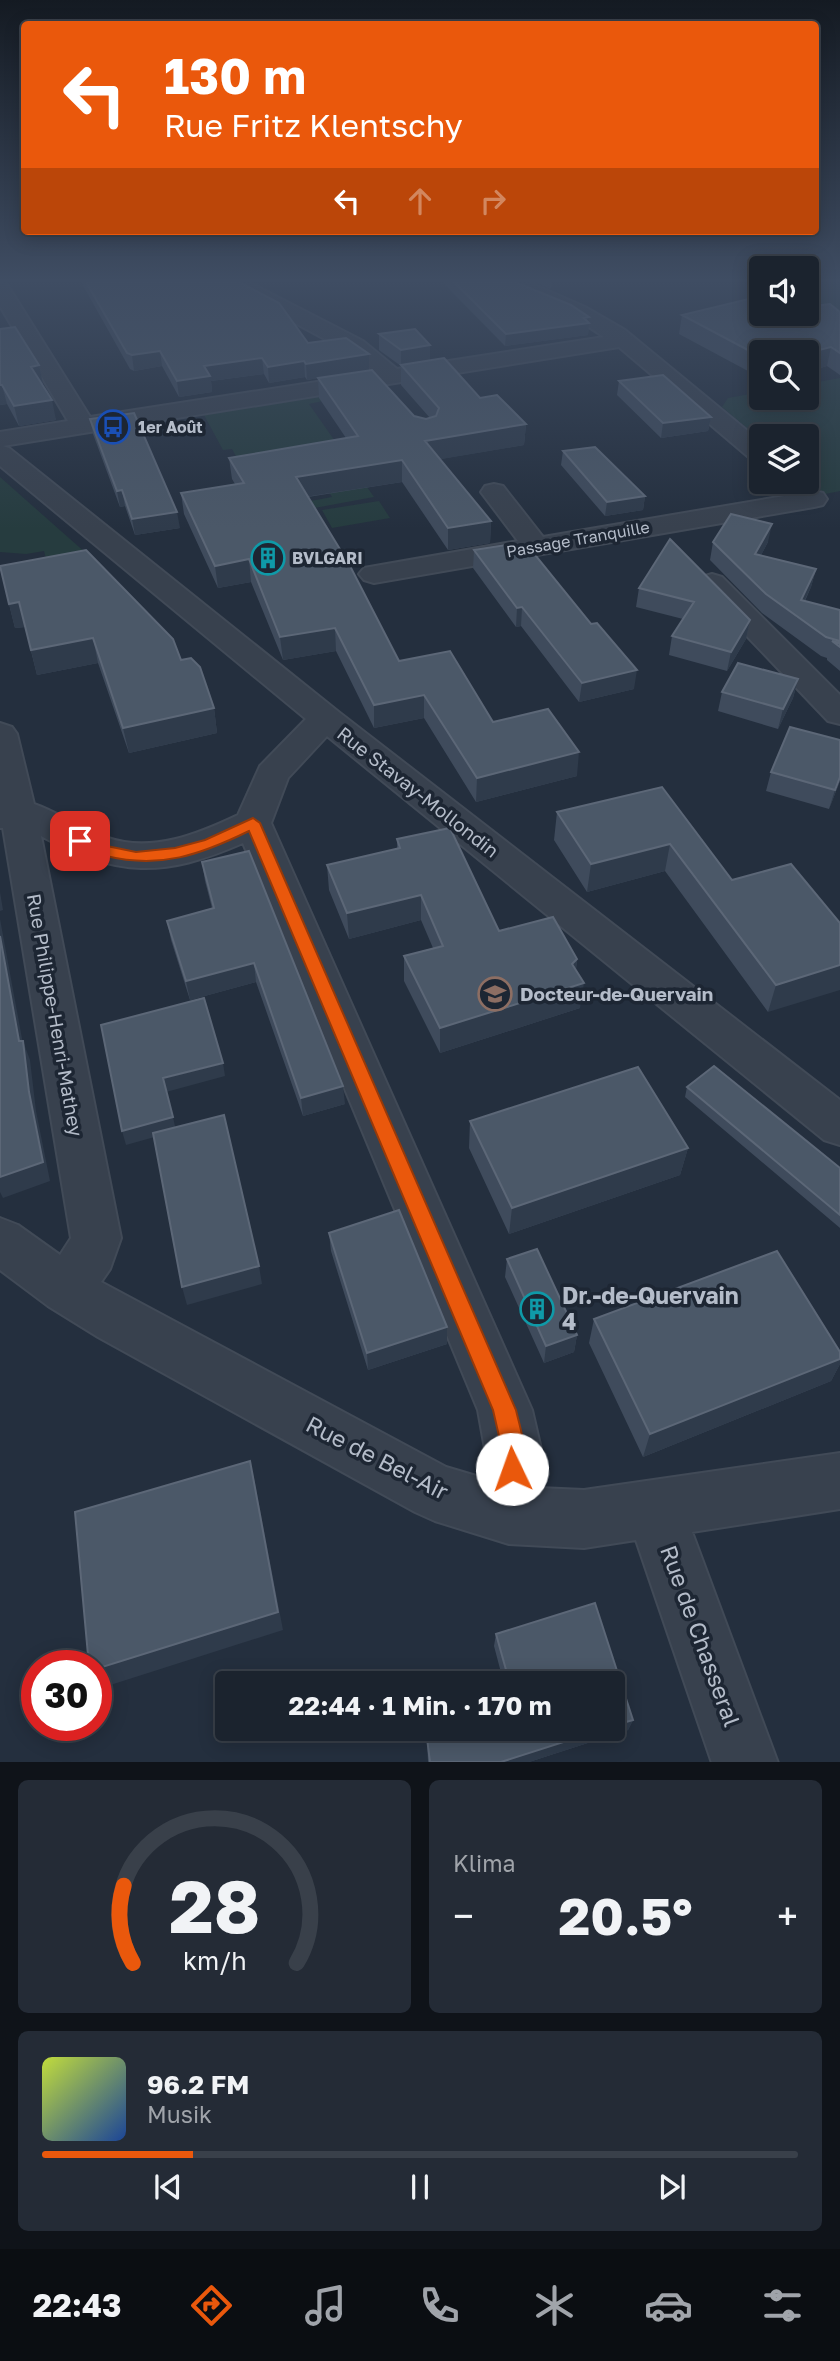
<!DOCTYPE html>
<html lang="de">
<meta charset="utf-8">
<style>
:root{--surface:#1b232e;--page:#242b36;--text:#f1f3f6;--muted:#a0a4aa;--line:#39404a;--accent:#ea580c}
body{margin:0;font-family:"Golos Text",sans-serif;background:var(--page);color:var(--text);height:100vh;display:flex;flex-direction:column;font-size:26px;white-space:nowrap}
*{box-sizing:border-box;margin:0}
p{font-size:23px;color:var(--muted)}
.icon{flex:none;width:38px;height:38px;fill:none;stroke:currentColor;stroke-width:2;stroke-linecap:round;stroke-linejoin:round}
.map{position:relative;height:1762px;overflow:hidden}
.details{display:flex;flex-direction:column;gap:18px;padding:18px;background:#0f1319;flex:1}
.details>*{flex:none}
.hud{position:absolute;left:21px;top:21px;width:798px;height:214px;border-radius:7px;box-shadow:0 4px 18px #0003,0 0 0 2px var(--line);background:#ea580c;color:#fff;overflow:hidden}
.tools{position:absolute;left:749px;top:256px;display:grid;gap:14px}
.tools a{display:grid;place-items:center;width:70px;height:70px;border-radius:7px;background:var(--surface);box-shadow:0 4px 18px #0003,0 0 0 2px var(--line);font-size:35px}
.speed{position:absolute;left:21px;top:1650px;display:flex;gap:14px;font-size:35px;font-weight:700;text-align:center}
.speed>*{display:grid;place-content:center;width:91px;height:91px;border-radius:50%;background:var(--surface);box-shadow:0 4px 18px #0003,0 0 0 2px var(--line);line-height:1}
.speed .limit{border:10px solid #d22;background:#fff;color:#111}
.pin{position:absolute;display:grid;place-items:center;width:60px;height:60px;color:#fff;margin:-30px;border-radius:14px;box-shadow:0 4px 10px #0006}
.me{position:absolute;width:77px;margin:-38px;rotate:357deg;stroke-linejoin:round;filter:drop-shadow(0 0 5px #0008)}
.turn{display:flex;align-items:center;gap:24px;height:147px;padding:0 28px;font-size:32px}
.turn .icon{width:91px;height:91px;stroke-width:2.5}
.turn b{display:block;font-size:49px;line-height:60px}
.lanes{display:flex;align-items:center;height:66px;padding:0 28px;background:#0003;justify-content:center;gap:35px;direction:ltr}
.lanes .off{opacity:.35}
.big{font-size:52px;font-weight:700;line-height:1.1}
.details .card{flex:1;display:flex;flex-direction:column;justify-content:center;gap:10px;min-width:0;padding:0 24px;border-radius:10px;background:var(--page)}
.details .dial{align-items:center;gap:0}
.dial svg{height:182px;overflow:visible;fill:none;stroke:var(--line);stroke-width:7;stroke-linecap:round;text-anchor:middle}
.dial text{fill:var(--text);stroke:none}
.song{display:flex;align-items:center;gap:21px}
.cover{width:84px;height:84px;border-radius:10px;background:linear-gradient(135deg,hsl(70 70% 55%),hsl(220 70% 35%))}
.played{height:7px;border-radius:4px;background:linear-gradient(90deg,var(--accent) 20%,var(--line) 20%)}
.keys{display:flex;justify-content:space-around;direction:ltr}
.heat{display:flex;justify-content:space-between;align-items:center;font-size:38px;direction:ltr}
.details .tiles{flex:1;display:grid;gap:18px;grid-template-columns:1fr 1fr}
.card:last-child{grid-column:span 2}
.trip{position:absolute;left:215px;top:1671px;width:410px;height:70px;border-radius:7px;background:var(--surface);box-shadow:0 4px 18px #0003,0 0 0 2px var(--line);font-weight:700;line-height:70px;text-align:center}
.tabs{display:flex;height:112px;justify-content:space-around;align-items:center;background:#0b0e12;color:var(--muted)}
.tabs .icon{width:49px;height:49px}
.tabs .active{color:var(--accent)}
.tabs b{font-size:32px;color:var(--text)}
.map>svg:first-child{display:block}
.green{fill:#263c3f}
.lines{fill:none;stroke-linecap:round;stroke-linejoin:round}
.minor-casing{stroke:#414a57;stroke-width:4}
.minor{fill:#38414e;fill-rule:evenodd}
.wall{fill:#3f4b5c}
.shaded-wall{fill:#2f3b4b}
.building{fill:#4b5868;stroke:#5c6777;stroke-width:2}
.route{fill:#ea580c;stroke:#983908;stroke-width:2}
.labels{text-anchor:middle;stroke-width:7;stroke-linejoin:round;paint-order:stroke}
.far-poi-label{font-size:16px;font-weight:bold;fill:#b4bcc9;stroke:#1d2633;text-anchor:start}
.far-street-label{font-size:16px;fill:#b4bcc9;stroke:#1d2633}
.street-label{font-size:19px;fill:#b4bcc9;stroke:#1d2633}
.poi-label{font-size:19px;font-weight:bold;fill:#b4bcc9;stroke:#1d2633;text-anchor:start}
.near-poi-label{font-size:23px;font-weight:bold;fill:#b4bcc9;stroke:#1d2633;text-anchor:start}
.near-street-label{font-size:23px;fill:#b4bcc9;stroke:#1d2633}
</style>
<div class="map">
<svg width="840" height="1763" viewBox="0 0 840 1763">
<rect width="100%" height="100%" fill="#242f3e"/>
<path class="green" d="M 807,282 L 840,282 L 840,313 L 807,295 Z
M 840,378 L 840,491 L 825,494 L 807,478 L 807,436 L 761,436 L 761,440 L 722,407 L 728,398 L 761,392 L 761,397 L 807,397 L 807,384 Z
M 324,396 L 327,400 L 309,404 L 374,497 L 293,512 L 289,505 L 332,497 L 308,459 L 243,469 L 232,449 L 223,450 L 204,415 Z
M 0,477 L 96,562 L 46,559 L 44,551 L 26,554 L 0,552 Z
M 379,501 L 390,518 L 332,528 L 322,510 Z"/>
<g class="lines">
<defs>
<path id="minor" d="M 223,282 L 248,282 L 363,341 L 397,369 L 604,337 L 571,315 L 504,286 L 501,282 L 528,282 L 585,307 L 625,330 L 761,442 L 761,463 L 752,460 L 619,347 L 3,446 L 9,448 L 340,713 L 840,1100 L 840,1145 L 824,1140 L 327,736 L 288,778 L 271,823 L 532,1410 L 541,1449 L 539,1488 L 584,1490 L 840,1453 L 840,1509 L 692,1532 L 778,1763 L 712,1763 L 636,1540 L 584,1548 L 509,1544 L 435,1521 L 415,1512 L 98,1337 L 48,1306 L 0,1270 L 0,1218 L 18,1225 L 60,1255 L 71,1238 L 3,828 L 0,828 L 0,723 L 12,727 L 17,734 L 34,804 C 60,813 82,830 108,838 C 152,853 198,834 238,815 L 260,766 L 306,719 L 0,466 L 0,432 L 68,421 L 0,306 L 0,283 L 7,285 L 10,289 L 90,417 L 375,373 L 347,351 L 226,286 ZM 41,836 C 118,877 163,878 243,843 L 478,1410 L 485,1449 L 483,1478 L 446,1467 L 101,1282 L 110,1269 L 121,1238 Z
M 494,484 L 503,486 L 543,537 L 814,491 L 823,493 L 827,499 L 823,505 L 814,507 L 374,583 L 364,580 L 359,574 L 364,568 L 518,541 L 481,492 L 485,486 Z
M 712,574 L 722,577 L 840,695 L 840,724 L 828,721 L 702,589 L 697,583 L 702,577 Z"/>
</defs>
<use href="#minor" class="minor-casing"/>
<use href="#minor" class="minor"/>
</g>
<path class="wall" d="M 81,282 L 239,282 L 308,343 L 369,354 L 369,370 L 414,416 L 426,419 L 430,418 L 401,385 L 401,366 L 379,350 L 379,334 L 430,360 L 480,398 L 526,424 L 524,445 L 440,459 L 491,521 L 490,543 L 448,550 L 402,482 L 308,497 L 399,661 L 577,776 L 476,802 L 424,718 L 374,728 L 336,651 L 283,660 L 251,582 L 218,588 L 184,514 L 181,493 L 235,484 L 232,479 L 229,458 L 346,438 L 319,398 L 318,378 L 307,380 L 305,377 L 269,383 L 264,374 L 211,381 L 212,392 L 179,397 L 162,366 L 134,371 L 130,369 Z
M 442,282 L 515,282 L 588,321 L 589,323 L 588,335 L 505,346 Z
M 534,282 L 552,282 L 551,289 Z
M 840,312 L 840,375 L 827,366 L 807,372 L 807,352 L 761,352 L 761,378 L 679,334 L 682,315 Z
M 0,329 L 39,365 L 43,384 L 42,385 L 56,420 L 19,426 L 7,404 L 0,405 Z
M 619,381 L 711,417 L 708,431 L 661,438 L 617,395 Z
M 90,419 L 180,528 L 135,535 L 125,506 L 120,507 L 93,434 Z
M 563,451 L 645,496 L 643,510 L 605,516 L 561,465 Z
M 670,539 L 750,620 L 746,639 L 727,671 L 669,655 L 672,636 L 683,619 L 636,607 L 639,588 Z
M 713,542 L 768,542 L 761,555 L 816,569 L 811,587 L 805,601 L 840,610 L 840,671 L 827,660 L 827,658 L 821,656 L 762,613 L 710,560 Z
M 474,550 L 513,554 L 591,624 L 634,689 L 579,702 L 521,626 L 516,627 L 473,568 Z
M 9,604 L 181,660 L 214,708 L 217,733 L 129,753 L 98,663 L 37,675 L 25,627 L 15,628 Z
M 798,679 L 793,698 L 778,729 L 718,711 L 722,692 Z
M 771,772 L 840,781 L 829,809 L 766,791 Z
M 662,787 L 732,880 L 840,923 L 768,1012 L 665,871 L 587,892 L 554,840 L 557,812 Z
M 397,839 L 499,931 L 577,959 L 576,970 L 580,1008 L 440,1053 L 404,981 L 404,956 L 433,948 L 421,920 L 349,939 L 329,890 L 327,865 L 397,849 Z
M 202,862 L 345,1104 L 303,1116 L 256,982 L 190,1000 L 171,940 L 167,921 L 212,908 L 205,881 Z
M 687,1087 L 840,1168 L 840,1228 L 685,1097 Z
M 470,1121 L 688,1148 L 680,1175 L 509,1234 L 469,1148 Z
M 329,1233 L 447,1327 L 447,1344 L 368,1370 L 331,1251 Z
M 507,1259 L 577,1335 L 574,1352 L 544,1363 L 505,1277 Z
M 594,1319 L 840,1352 L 840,1364 L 831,1381 L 643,1457 L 589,1343 Z
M 595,1603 L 633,1720 L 628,1730 L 529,1762 L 428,1762 L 427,1738 L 518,1735 L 517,1729 L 612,1729 L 612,1684 L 504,1684 L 494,1646 L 496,1634 Z"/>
<path class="shaded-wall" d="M 589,317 L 588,323 L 589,323 L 588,335 L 505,346 L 506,334 Z
M 430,345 L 430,362 L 401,366 L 401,350 Z
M 831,347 L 827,366 L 807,372 L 807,353 Z
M 160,351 L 162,366 L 134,371 L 132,355 Z
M 369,354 L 369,370 L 307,380 L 306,364 Z
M 262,358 L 264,374 L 211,381 L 212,392 L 179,397 L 177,381 L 204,366 Z
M 304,361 L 305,377 L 269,383 L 268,367 Z
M 39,365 L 43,384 L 35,386 L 31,367 Z
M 0,385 L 2,385 L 7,404 L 0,405 Z
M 52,400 L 56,420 L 19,426 L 14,406 Z
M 711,417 L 708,431 L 661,438 L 663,423 Z
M 526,424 L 524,445 L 424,462 L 425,441 Z
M 402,460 L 402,482 L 298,498 L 296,477 Z
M 122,490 L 125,506 L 120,507 L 117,491 Z
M 645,496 L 643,510 L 605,516 L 607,502 Z
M 177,512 L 180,528 L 135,535 L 132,519 Z
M 491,521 L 490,543 L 448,550 L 448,528 Z
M 772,524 L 768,542 L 752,572 L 755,554 Z
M 249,559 L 251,582 L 218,588 L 215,566 Z
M 816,569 L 811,587 L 796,618 L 801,600 Z
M 19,602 L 25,627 L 15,628 L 9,604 Z
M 522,607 L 521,626 L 516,627 L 517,608 Z
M 750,620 L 746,639 L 727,671 L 731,652 Z
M 335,628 L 336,651 L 283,660 L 280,637 Z
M 93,638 L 98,663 L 37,675 L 31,650 Z
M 637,670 L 634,689 L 579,702 L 582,683 Z
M 798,679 L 793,698 L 778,729 L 783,709 Z
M 424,695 L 424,718 L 374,728 L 374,705 Z
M 214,708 L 217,733 L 129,753 L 123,728 Z
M 579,752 L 577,776 L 476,802 L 477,778 Z
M 840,777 L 840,781 L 829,809 L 835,790 Z
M 670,844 L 665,871 L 587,892 L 591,864 Z
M 0,892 L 3,910 L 0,911 Z
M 421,895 L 421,920 L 349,939 L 347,913 Z
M 0,919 L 23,1044 L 23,1041 L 30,1060 L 36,1111 L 50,1181 L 3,1198 L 0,1192 L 0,1177 L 19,1041 L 0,936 Z
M 577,959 L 574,984 L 584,983 L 580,1008 L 440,1053 L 440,1028 L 572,964 Z
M 254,963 L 256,982 L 190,1000 L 186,981 Z
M 840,965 L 840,990 L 768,1012 L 776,985 Z
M 223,1063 L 225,1076 L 166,1092 L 163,1078 Z
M 343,1086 L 345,1104 L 303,1116 L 301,1098 Z
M 173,1117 L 176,1131 L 126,1145 L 122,1131 Z
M 688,1148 L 680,1175 L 509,1234 L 512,1208 Z
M 259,1266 L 262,1284 L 187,1305 L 182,1287 Z
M 447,1327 L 447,1344 L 368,1370 L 367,1353 Z
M 577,1335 L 574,1352 L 544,1363 L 546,1346 Z
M 840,1359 L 840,1364 L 831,1381 L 643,1457 L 650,1434 Z
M 250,1461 L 255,1483 L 283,1630 L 101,1688 L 96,1681 L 96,1669 Z
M 633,1720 L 628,1730 L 529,1762 L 501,1762 L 604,1729 L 612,1729 L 612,1726 Z"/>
<path class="building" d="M 86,282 L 239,282 L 279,303 L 308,343 L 346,338 L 369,354 L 306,364 L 304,361 L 268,367 L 262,358 L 204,366 L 210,376 L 177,381 L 160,351 L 132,355 L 127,353 Z
M 454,282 L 515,282 L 571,305 L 589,317 L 584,318 L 589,323 L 506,334 Z
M 761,296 L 761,313 L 807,313 L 807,307 L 830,304 L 840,312 L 840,353 L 831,347 L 807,353 L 807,352 L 761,352 L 761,357 L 682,315 Z
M 15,327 L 39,365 L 31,367 L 52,400 L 14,406 L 2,385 L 0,385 L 0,329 Z
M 415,329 L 430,345 L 401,350 L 379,334 Z
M 444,358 L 480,398 L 497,395 L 526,424 L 425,441 L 491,521 L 448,528 L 402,460 L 296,477 L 349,564 L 399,661 L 450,651 L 493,722 L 548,709 L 579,752 L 477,778 L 424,695 L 374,705 L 335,628 L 280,637 L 249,559 L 215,566 L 181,493 L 244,483 L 229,458 L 358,436 L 318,378 L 372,370 L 414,416 L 426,419 L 436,416 L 439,408 L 401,365 Z
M 663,375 L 711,417 L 663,423 L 619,381 Z
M 134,413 L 177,512 L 132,519 L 122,490 L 117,491 L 90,419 Z
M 595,447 L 645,496 L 607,502 L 563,451 Z
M 731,514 L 772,524 L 755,554 L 816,569 L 801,600 L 840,610 L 840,641 L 826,637 L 766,594 L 713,542 Z
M 670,539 L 750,620 L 731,652 L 672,636 L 694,602 L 639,588 Z
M 506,545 L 513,554 L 532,551 L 591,624 L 597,623 L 637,670 L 582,683 L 522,607 L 517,608 L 474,550 Z
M 86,550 L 173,639 L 181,660 L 191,658 L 200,667 L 214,708 L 123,728 L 93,638 L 31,650 L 19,602 L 9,604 L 0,566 Z
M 832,641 L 840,643 L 840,647 Z
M 738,663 L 798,679 L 783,709 L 722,692 Z
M 790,727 L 840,740 L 840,777 L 835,790 L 771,772 Z
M 662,787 L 732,880 L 791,864 L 840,923 L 840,965 L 776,985 L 670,844 L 591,864 L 557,812 Z
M 450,828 L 499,931 L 553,917 L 577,959 L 572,964 L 584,983 L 440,1028 L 404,956 L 443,946 L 421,895 L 347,913 L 327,865 L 400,848 L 397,839 Z
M 249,851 L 343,1086 L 301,1098 L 254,963 L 186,981 L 167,921 L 214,908 L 202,862 Z
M 0,936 L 19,1041 L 23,1041 L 29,1092 L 43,1162 L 0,1177 Z
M 204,998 L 223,1063 L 163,1078 L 173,1117 L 122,1131 L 101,1025 Z
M 714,1066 L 840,1168 L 840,1215 L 687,1087 Z
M 638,1067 L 688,1148 L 512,1208 L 470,1121 Z
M 224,1115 L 259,1266 L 182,1287 L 153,1133 Z
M 399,1210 L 447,1327 L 367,1353 L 329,1233 Z
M 537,1249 L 577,1335 L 546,1346 L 507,1259 Z
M 777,1251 L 840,1352 L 840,1359 L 650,1434 L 594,1319 Z
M 250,1461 L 278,1612 L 96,1669 L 96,1666 L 89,1666 L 75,1512 Z
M 595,1603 L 633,1720 L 612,1726 L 612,1684 L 510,1684 L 496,1634 Z
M 522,1729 L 604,1729 L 501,1762 L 430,1762 L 427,1738 L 524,1735 Z"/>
<linearGradient id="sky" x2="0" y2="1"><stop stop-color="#141a22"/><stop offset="0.53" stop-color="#3f4d63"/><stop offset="1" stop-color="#3f4d63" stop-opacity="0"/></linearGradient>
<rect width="840" height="529" fill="url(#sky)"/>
<path class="route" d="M 253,818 L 260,823 L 516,1410 C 521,1432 530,1455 520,1477 L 512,1481 L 504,1477 L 501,1469 L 502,1449 L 493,1410 L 249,831 C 200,855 160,869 106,856 C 95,854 80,850 72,841 L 80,835 L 102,845 L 136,852 L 175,848 L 205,840 Z"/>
<defs>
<symbol id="bus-ring" viewBox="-11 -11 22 22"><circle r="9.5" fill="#1d2633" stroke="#1a4fb4" stroke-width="1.5"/><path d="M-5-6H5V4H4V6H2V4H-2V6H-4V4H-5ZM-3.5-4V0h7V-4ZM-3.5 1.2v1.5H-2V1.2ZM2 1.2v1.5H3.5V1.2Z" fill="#1a4fb4"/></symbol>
<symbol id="building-ring" viewBox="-11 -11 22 22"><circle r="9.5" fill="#1d2633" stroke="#0f9aa8" stroke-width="1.5"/><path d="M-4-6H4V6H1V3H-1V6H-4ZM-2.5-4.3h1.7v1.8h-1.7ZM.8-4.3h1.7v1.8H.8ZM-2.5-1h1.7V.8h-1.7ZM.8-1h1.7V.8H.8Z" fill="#0f9aa8"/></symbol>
<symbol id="school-ring" viewBox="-11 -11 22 22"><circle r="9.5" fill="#1d2633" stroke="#8d6e63" stroke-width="1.5"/><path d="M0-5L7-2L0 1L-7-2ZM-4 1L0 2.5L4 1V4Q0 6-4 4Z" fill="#8d6e63"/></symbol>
</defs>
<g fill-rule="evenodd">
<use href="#bus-ring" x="94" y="408" width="38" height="38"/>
<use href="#building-ring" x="249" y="539" width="38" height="38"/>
<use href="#school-ring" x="476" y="975" width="38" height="38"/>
<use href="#building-ring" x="518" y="1290" width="38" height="38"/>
</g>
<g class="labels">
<g class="far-poi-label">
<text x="138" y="433">1er Août</text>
<text x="292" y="564">BVLGARI</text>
</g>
<g class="far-street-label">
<text transform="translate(578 539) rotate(-10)" y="6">Passage Tranquille</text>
</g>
<g class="street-label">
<text transform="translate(418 792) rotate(38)" y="7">Rue Stavay-Mollondin</text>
<text transform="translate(55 1015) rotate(80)" y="7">Rue Philippe-Henri-Mathey</text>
</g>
<g class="poi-label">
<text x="520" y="1001">Docteur-de-Quervain</text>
</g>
<g class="near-poi-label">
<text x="562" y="1304">Dr.-de-Quervain<tspan x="562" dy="26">4</tspan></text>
</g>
<g class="near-street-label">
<text transform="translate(377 1458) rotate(27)" y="8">Rue de Bel-Air</text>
<text transform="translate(700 1636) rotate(70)" y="8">Rue de Chasseral</text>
</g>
</g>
</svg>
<div class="tools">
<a><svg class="icon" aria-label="sound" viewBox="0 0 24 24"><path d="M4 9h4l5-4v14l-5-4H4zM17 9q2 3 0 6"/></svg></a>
<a><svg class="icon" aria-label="search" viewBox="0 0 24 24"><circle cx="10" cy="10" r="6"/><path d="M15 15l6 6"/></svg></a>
<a><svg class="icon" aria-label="layers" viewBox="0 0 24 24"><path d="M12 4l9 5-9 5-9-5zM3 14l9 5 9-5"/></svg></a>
</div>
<div class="speed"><div class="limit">30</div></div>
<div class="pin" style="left:80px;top:841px;background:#d93025"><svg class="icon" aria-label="arrive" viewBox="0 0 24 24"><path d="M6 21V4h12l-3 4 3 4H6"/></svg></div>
<svg class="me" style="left:512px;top:1469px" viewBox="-20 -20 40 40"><circle r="19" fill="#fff"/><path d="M0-13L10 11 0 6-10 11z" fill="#ea580c"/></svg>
<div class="trip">22:44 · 1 Min. · 170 m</div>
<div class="hud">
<div class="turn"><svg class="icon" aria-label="left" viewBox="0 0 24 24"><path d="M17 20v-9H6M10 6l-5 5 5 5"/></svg><div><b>130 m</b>Rue Fritz Klentschy</div></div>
<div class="lanes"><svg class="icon" aria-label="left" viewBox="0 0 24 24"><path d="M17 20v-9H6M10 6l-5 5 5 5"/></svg><svg class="icon off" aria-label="ahead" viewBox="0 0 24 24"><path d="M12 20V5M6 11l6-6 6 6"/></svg><svg class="icon off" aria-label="right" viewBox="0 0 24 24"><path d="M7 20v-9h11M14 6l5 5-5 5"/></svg></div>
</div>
</div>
<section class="details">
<div class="tiles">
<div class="card dial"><svg viewBox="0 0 100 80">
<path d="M14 69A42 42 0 1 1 86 69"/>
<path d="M14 69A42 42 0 0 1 10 35" stroke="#ea580c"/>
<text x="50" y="56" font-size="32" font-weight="700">28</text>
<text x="50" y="72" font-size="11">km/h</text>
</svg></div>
<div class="card"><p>Klima</p>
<div class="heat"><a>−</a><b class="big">20.5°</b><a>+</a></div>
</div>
<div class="card">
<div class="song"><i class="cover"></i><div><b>96.2 FM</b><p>Musik</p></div></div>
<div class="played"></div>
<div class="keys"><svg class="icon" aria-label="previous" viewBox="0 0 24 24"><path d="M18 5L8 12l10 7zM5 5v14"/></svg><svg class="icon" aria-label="pause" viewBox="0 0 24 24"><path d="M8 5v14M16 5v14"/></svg><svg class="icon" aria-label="next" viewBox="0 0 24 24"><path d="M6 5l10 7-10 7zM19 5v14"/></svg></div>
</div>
</div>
</section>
<nav class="tabs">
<b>22:43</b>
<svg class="icon active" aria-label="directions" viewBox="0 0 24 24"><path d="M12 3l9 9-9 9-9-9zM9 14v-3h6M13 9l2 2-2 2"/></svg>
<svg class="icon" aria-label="music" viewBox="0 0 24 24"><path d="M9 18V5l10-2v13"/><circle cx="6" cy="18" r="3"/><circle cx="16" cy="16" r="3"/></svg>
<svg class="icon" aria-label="phone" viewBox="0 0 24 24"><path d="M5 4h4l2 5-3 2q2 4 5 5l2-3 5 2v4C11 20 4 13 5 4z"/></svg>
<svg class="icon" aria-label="climate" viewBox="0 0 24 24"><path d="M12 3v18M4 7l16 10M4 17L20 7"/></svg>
<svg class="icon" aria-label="car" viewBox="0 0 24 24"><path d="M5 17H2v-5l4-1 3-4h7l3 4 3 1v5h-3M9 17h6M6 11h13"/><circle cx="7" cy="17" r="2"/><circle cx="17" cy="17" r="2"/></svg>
<svg class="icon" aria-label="filters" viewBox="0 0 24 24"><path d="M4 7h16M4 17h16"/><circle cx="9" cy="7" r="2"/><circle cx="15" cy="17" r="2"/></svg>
</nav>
